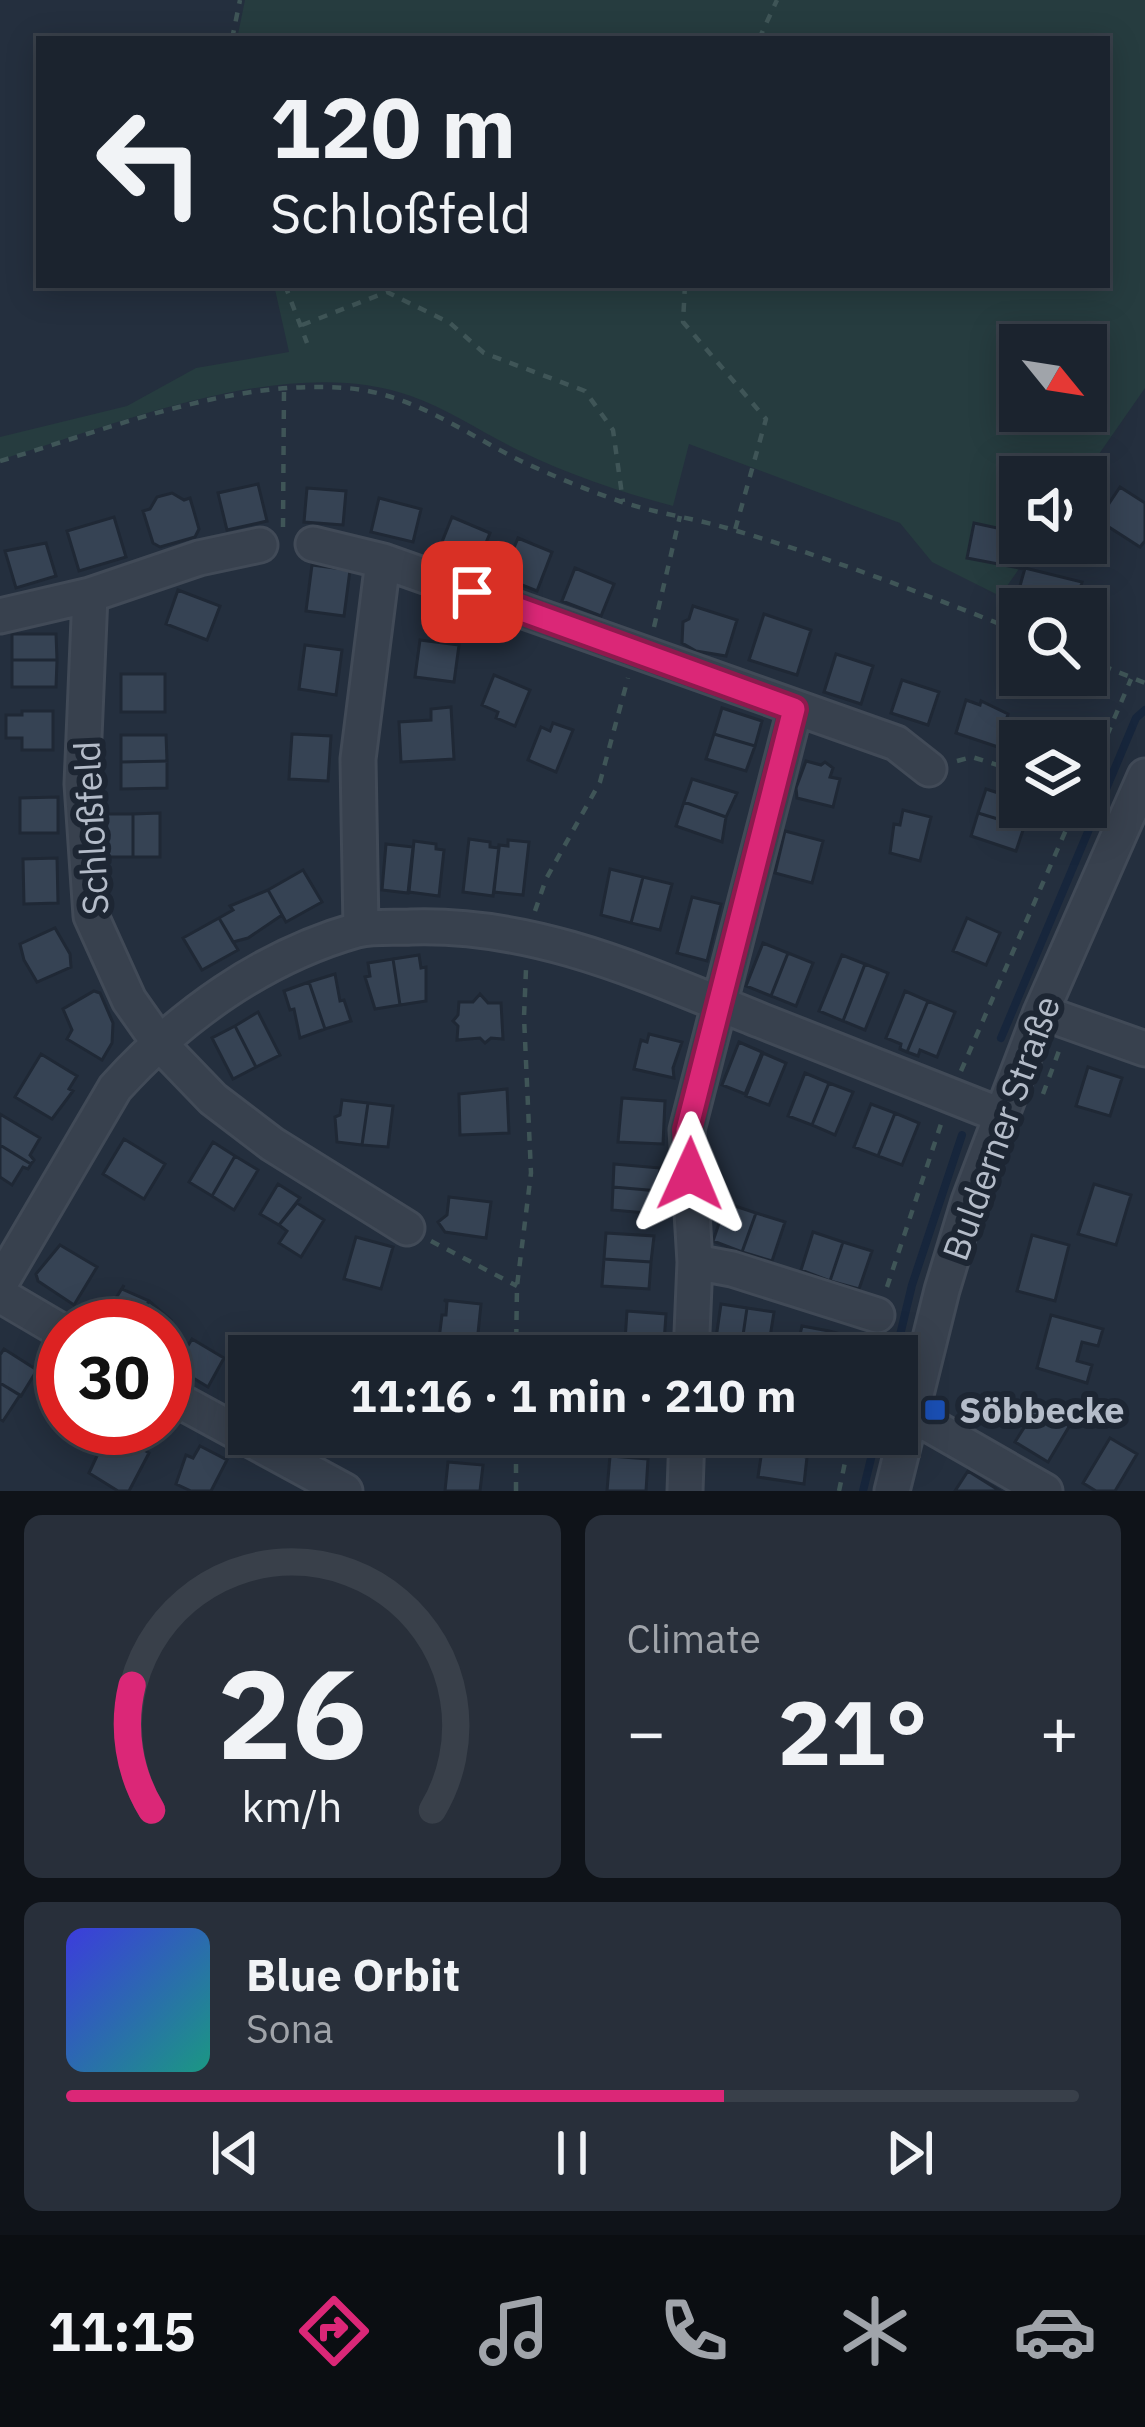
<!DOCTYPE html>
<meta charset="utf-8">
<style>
:root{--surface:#1b232e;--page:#282f3a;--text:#f1f3f6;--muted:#a0a4aa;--line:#39404a;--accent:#db2777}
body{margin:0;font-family:"IBM Plex Sans",sans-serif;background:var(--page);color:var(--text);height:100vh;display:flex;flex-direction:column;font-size:45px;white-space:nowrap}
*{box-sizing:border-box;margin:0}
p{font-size:39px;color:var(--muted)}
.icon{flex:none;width:66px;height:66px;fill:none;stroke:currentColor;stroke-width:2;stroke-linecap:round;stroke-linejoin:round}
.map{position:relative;height:1491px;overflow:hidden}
.drawer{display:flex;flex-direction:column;gap:24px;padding:24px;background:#0f1319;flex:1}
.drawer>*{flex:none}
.hud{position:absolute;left:36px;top:36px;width:1074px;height:252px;border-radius:0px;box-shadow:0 6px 30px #0003,0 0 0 3px var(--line);background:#1b232e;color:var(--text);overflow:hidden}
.needle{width:78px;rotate:120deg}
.buttons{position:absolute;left:999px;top:324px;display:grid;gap:24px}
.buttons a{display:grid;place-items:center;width:108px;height:108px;border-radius:0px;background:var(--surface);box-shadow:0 6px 30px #0003,0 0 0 3px var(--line);font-size:60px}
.speed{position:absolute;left:36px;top:1299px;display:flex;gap:24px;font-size:60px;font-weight:700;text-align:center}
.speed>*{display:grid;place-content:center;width:156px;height:156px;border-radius:50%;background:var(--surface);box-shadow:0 6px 30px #0003,0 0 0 3px var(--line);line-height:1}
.speed .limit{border:18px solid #d22;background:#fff;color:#111}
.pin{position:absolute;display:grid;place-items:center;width:102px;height:102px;color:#fff;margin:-51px;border-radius:24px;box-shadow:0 6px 18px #0006}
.me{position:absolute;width:132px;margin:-66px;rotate:1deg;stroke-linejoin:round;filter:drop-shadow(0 0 9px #0008)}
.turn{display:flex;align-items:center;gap:42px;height:252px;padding:0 36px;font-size:54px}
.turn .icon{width:156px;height:156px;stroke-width:2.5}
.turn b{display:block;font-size:84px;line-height:102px}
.big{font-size:90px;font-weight:700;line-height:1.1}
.drawer .tile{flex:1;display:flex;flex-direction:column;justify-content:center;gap:18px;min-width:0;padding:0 42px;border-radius:18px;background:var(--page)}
.drawer .dial{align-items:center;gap:0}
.dial svg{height:312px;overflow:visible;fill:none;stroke:var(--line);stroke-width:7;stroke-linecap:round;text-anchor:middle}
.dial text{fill:var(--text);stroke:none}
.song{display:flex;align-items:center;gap:36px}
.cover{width:144px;height:144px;border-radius:18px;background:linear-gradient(135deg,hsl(240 70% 55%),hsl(170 70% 35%))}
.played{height:12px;border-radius:6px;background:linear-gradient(90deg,var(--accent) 65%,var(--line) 65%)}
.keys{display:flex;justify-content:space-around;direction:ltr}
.heat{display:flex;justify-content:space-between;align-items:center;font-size:66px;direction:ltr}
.drawer .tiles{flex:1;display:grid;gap:24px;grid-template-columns:1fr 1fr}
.tile:last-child{grid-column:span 2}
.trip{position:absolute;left:228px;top:1335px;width:690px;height:120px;border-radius:0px;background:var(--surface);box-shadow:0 6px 30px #0003,0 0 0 3px var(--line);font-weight:700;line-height:120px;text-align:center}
.tabs{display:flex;height:192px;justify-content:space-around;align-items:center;background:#0b0e12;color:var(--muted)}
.tabs .icon{width:84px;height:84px}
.tabs .current{color:var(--accent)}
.tabs b{font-size:54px;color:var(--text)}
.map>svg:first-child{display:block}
.green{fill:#263c3f;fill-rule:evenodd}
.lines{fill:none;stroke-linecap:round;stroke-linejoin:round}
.stream{stroke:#17263c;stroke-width:8}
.building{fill:#364354;stroke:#1f2835;stroke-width:3}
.minor-casing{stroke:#414a57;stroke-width:39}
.path{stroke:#3f5557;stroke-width:4.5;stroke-dasharray:9 9;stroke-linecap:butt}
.minor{stroke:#38414e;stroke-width:33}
.route-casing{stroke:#8e194d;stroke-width:30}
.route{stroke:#db2777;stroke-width:21}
.transit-dot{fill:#1a4fb4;stroke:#1d2633;stroke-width:4.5}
.labels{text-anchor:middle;stroke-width:12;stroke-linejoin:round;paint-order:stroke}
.street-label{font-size:36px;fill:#b4bcc9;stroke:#1d2633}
.poi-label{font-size:36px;font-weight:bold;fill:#b4bcc9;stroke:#1d2633;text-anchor:start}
</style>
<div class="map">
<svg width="1145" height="1491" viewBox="0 0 1145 1491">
<rect width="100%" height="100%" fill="#242f3e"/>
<path class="green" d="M 245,0 L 1145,0 L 1145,388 L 1083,477 L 1020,477 L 1020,543 L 1037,543 L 1000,596 L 932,562 L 900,523 L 689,444 L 673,506 C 620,492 567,474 518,450 C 483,433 448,409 411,396 C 290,352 117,424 0,460 L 0,437 L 127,406 L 196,368 L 289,352 L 274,285 L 1107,285 L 1107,39 L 237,39 ZM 1020,345 L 1086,345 L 1086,411 L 1020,411 Z"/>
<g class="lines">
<path class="stream" d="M 1001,1038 L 1136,718 L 1145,710
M 895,1356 L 912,1285 L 962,1135
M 863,1491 L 877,1434"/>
</g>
<path class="building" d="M 258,484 L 267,521 L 227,530 L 218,493 Z
M 1120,487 L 1145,503 L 1145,541 L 1140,547 L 1098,520 Z
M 307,488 L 346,491 L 343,525 L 304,522 Z
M 172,493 L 184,500 L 190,498 L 199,529 L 195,537 L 160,547 L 153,543 L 143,511 L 150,509 L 157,497 Z
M 379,498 L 421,509 L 413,542 L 371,532 Z
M 114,517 L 126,557 L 79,571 L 67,531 Z
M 452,517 L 490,533 L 476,567 L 438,552 Z
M 974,523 L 1020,533 L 1020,543 L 1029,543 L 1024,569 L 967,558 Z
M 518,538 L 552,552 L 537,591 L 502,577 Z
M 46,543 L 56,576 L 16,588 L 5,551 Z
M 312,565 L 350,570 L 344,616 L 306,611 Z
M 575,568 L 614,584 L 601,616 L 562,601 Z
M 1025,568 L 1082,582 L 1075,608 L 1018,593 Z
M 178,590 L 220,606 L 207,640 L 166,624 Z
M 693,606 L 737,620 L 726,656 L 696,651 L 682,643 L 683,622 L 689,619 Z
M 764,614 L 811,630 L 797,675 L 749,660 Z
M 12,634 L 56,634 L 57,660 L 12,660 Z
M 420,640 L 459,645 L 454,682 L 415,677 Z
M 305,645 L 342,650 L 336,695 L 299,689 Z
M 836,654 L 873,666 L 861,704 L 824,692 Z
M 12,660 L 57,660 L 56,687 L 12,687 Z
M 121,674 L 165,674 L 165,712 L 121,712 Z
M 494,675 L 530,690 L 515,726 L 496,718 L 498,712 L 482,705 Z
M 902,680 L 939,692 L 928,725 L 891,713 Z
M 966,700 L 980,705 L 981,701 L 1008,714 L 998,747 L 956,733 Z
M 451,707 L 454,759 L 401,762 L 399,722 L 431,720 L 431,709 Z
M 722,708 L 762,721 L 755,746 L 714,734 Z
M 22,711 L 53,711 L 53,750 L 22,750 L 22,738 L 6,738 L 6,715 L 22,715 Z
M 553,723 L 573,730 L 556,772 L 528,760 L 541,727 L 550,731 Z
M 1039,724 L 1064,728 L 1080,736 L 1078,741 L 1034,741 Z
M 292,734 L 331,736 L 328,781 L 289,779 Z
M 714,734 L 755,746 L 746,771 L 706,759 Z
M 121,735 L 166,735 L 167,761 L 121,762 Z
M 167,761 L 167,788 L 121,789 L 121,762 Z
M 806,761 L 821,765 L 825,762 L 833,768 L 830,777 L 840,779 L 833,807 L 797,798 L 796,788 Z
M 692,779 L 737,793 L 726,817 L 684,802 Z
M 986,789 L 1020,800 L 1020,807 L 1030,807 L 1024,827 L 978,813 Z
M 58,797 L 58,833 L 20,833 L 20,798 Z
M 684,802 L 726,817 L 722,842 L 676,826 Z
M 903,810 L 931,817 L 920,861 L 890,853 L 894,824 L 900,825 Z
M 160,813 L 160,857 L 133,857 L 133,814 Z
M 978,813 L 1024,827 L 1016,851 L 971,836 Z
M 107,814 L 133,814 L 133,857 L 106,857 Z
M 785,831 L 823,841 L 812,883 L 775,873 Z
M 469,839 L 490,842 L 490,847 L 499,848 L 493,896 L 463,892 Z
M 508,840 L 529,842 L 523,895 L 494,892 L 499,845 L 508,846 Z
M 414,841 L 436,844 L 436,849 L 444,850 L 439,896 L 409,892 Z
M 386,844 L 413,847 L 408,893 L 382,890 Z
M 57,858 L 58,903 L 24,904 L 23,859 Z
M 610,869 L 643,877 L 631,923 L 601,915 Z
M 303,870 L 322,902 L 286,922 L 268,890 Z
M 643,877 L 672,884 L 660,930 L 631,923 Z
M 268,890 L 282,915 L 248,938 L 233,942 L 219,918 L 233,910 L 230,906 Z
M 692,897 L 721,904 L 707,961 L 677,953 Z
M 219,918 L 238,950 L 202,970 L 183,938 Z
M 967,918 L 1000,933 L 986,965 L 953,951 Z
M 55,928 L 70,954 L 71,967 L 37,982 L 24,960 L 20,944 Z
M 763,943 L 788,953 L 771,996 L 746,986 Z
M 788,953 L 813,963 L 796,1006 L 771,996 Z
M 419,955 L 421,968 L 426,967 L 426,1001 L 400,1005 L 393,959 Z
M 842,955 L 865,964 L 843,1021 L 819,1011 Z
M 393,959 L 400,1005 L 375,1009 L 365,977 L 370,976 L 368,963 Z
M 865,964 L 888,973 L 865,1030 L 843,1021 Z
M 335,974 L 340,1001 L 344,1000 L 351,1021 L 325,1029 L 309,982 Z
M 309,982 L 325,1029 L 300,1038 L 294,1009 L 290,1010 L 284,991 Z
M 94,991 L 100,993 L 113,1023 L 112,1043 L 102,1060 L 67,1039 L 72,1030 L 63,1009 Z
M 905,991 L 928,1001 L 907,1052 L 900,1049 L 901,1044 L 886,1038 Z
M 480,994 L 488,1003 L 501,1003 L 503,1039 L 491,1038 L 485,1043 L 480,1038 L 457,1040 L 458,1026 L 453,1021 L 458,1015 L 459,1002 L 473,1002 Z
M 928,1001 L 955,1012 L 937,1057 L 920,1050 L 918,1056 L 907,1052 Z
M 258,1012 L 280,1055 L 256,1067 L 235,1026 Z
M 235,1026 L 256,1067 L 233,1079 L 212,1038 Z
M 649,1034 L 682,1042 L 673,1068 L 674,1078 L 634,1069 L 641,1040 L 647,1042 Z
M 739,1042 L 762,1052 L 745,1094 L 722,1085 Z
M 763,1053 L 786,1063 L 769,1105 L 746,1096 Z
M 41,1054 L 77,1076 L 69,1089 L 73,1091 L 52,1119 L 15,1097 Z
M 1088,1067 L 1122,1078 L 1110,1116 L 1076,1106 Z
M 805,1073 L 829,1083 L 812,1125 L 788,1116 Z
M 829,1083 L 853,1092 L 835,1135 L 812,1125 Z
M 507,1089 L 509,1133 L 460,1135 L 459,1094 Z
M 622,1098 L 665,1101 L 663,1144 L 618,1142 Z
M 342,1100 L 368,1103 L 362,1145 L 337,1142 L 335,1117 L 340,1115 Z
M 368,1103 L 393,1106 L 388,1147 L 362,1145 Z
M 871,1104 L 895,1113 L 878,1156 L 854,1147 Z
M 895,1113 L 919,1123 L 902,1165 L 878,1156 Z
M 0,1114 L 40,1138 L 30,1155 L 34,1160 L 31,1164 L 0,1145 Z
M 124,1139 L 165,1164 L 144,1199 L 103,1174 Z
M 213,1142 L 235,1156 L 212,1196 L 189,1182 Z
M 0,1145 L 31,1164 L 28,1169 L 23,1167 L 12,1185 L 0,1177 Z
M 235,1156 L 258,1170 L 234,1210 L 212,1196 Z
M 614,1164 L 660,1168 L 659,1191 L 613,1187 Z
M 278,1184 L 300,1198 L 279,1225 L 260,1214 Z
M 1094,1184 L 1131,1195 L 1116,1245 L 1078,1234 Z
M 613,1187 L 659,1191 L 658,1214 L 612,1210 Z
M 449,1197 L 491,1202 L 486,1238 L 445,1232 L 438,1222 L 447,1215 Z
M 297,1203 L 324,1220 L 301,1257 L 279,1243 L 287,1231 L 279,1225 Z
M 726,1203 L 756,1213 L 742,1252 L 713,1241 Z
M 756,1213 L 785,1222 L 772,1261 L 742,1252 Z
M 813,1232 L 843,1242 L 830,1281 L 801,1270 Z
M 606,1233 L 654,1236 L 651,1262 L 604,1259 Z
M 1032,1235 L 1069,1245 L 1055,1301 L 1017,1291 Z
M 356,1237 L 393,1247 L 381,1289 L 344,1279 Z
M 843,1242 L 872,1251 L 859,1289 L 830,1281 Z
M 60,1245 L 97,1267 L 74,1305 L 38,1281 L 36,1274 Z
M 604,1259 L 651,1262 L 649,1289 L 602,1286 Z
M 124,1285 L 122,1289 L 149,1301 L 134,1326 L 110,1326 L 102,1321 Z
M 444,1300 L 481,1304 L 477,1343 L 439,1339 L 442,1315 L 446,1315 L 447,1302 Z
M 149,1301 L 171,1320 L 165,1329 L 165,1326 L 134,1326 Z
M 721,1304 L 747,1308 L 740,1356 L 714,1352 Z
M 747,1308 L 774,1312 L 767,1356 L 740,1356 Z
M 627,1311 L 666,1314 L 663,1356 L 624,1356 Z
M 1051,1315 L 1103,1329 L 1098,1346 L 1082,1342 L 1077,1361 L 1092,1365 L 1087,1383 L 1037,1368 Z
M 802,1326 L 829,1331 L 823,1356 L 795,1356 Z
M 829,1331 L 855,1338 L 851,1356 L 823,1356 Z
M 192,1339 L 224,1358 L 208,1387 L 175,1367 Z
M 4,1349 L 37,1370 L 21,1396 L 0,1383 L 0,1355 Z
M 0,1383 L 20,1395 L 3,1421 L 0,1419 Z
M 63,1384 L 63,1411 L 51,1404 Z
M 1037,1405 L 1070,1425 L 1048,1462 L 1015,1442 L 1027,1423 L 1023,1421 Z
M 114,1431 L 149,1453 L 129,1491 L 118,1491 L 89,1473 L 103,1443 Z
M 764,1434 L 811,1434 L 807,1457 L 762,1450 Z
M 1110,1438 L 1137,1454 L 1115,1491 L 1096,1491 L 1083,1483 Z
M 200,1446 L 227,1460 L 211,1491 L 191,1491 L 176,1484 L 186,1455 L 193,1458 Z
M 762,1450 L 807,1457 L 804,1484 L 758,1477 Z
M 610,1456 L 648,1459 L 646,1491 L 607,1491 Z
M 448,1462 L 483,1465 L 480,1491 L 445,1491 Z
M 968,1471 L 1000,1491 L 955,1491 Z"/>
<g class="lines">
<defs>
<path id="minor" d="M 313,544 L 383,561 L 896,743 L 929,769
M 90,595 L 82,784 L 91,916 L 129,1000 L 160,1044 L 213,1099 L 272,1144 L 407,1228
M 0,616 L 90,595 L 199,558 L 260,545
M 361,929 L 358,759 L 383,561
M 1041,1012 L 1145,1049
M 695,1262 L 732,1269 L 877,1315
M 0,1284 L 115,1088 C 180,1016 262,957 357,930 C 373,926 394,928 411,927 C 538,923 647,975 762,1021 C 841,1052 921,1084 1000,1115
M 0,1295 L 63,1332
M 691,1356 L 695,1262 L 687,1130 L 795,709
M 165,1393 L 345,1491
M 909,1421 L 928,1424 L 1045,1491
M 685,1491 L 687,1434
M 892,1491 L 942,1290 L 969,1201 L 1041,1012 L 1145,776"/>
</defs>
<use href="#minor" class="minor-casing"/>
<path class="path" d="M 232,39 L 240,0
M 759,39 L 777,0
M 285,285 L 307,343
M 685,285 L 683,322 L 766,419 L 735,530
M 302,325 L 387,292 L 450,323 L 484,353 L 585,391 L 613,430 L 623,502
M 0,461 C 110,429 230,379 346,388 C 412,393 464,433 521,461 C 553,476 589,491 622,502 C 659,514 699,519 737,531 C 833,559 927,595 1020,632
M 283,527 L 284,389
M 654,627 L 680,516
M 1086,659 L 1145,683
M 957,761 L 972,757 L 1020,772
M 1086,785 L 1131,679
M 535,911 L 546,879 L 600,782 L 628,678
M 961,1071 L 1076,807
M 1043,1094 L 1060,1048
M 431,1241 L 517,1286
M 887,1287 L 942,1121
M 516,1356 L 517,1286 L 531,1173 L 524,1017 L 526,969
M 868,1356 L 871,1344
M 516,1491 L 516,1434
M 839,1491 L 851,1434"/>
<use href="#minor" class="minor"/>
</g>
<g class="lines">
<defs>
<path id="route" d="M 472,592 L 794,709 L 687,1130 L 690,1174"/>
</defs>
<use href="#route" class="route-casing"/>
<use href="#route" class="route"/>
</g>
<rect class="transit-dot" x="923" y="1398" width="24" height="24" rx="6"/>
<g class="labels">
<g class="street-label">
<text transform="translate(91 828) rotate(-93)" y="13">Schloßfeld</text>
<text transform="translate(1001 1128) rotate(-70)" y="13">Bulderner Straße</text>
</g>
<g class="poi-label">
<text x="959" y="1423">Söbbecke</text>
</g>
</g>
</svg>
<div class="buttons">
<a><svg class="needle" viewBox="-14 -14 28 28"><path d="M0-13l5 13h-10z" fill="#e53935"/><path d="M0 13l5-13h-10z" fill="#a0a4aa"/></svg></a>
<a><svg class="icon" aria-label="sound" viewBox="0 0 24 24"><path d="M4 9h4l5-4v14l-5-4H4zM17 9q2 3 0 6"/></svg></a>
<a><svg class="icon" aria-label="search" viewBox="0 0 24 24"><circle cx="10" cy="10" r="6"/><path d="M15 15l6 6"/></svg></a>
<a><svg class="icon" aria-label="layers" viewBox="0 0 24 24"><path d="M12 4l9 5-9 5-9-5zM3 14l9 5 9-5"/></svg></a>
</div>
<div class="speed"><div class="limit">30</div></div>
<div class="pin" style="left:472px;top:592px;background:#d93025"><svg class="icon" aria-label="arrive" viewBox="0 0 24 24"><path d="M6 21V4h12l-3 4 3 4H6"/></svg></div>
<svg class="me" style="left:690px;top:1174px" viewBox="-20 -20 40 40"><path d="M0-17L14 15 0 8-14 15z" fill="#db2777" stroke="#fff" stroke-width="4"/></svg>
<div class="trip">11:16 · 1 min · 210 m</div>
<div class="hud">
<div class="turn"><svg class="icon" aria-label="left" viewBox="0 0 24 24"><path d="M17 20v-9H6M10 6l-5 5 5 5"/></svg><div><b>120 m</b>Schloßfeld</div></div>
</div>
</div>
<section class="drawer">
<div class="tiles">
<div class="tile dial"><svg viewBox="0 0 100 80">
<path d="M14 69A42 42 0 1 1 86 69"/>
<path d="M14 69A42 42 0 0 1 9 37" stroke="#db2777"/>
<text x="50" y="56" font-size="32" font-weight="700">26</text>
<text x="50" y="72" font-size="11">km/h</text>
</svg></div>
<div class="tile"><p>Climate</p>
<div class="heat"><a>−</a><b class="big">21°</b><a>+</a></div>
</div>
<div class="tile">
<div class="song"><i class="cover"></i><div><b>Blue Orbit</b><p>Sona</p></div></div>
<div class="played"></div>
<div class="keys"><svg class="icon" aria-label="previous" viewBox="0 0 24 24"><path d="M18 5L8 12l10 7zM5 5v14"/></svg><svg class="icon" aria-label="pause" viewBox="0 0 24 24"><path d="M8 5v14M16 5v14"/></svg><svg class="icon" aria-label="next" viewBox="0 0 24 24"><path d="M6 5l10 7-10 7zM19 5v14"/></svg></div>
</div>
</div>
</section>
<nav class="tabs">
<b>11:15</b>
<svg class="icon current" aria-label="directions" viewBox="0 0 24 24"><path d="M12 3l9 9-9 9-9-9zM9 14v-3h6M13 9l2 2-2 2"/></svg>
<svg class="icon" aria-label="music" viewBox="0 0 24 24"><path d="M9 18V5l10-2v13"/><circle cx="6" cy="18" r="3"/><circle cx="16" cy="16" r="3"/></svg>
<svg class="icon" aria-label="phone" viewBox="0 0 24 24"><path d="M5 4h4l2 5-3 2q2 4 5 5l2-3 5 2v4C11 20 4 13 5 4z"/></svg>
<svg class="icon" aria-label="climate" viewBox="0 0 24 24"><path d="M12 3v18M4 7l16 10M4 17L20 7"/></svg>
<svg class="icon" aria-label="car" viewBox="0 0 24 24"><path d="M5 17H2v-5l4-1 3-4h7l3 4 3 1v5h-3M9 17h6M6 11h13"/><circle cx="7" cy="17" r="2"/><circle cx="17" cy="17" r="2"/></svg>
</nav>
